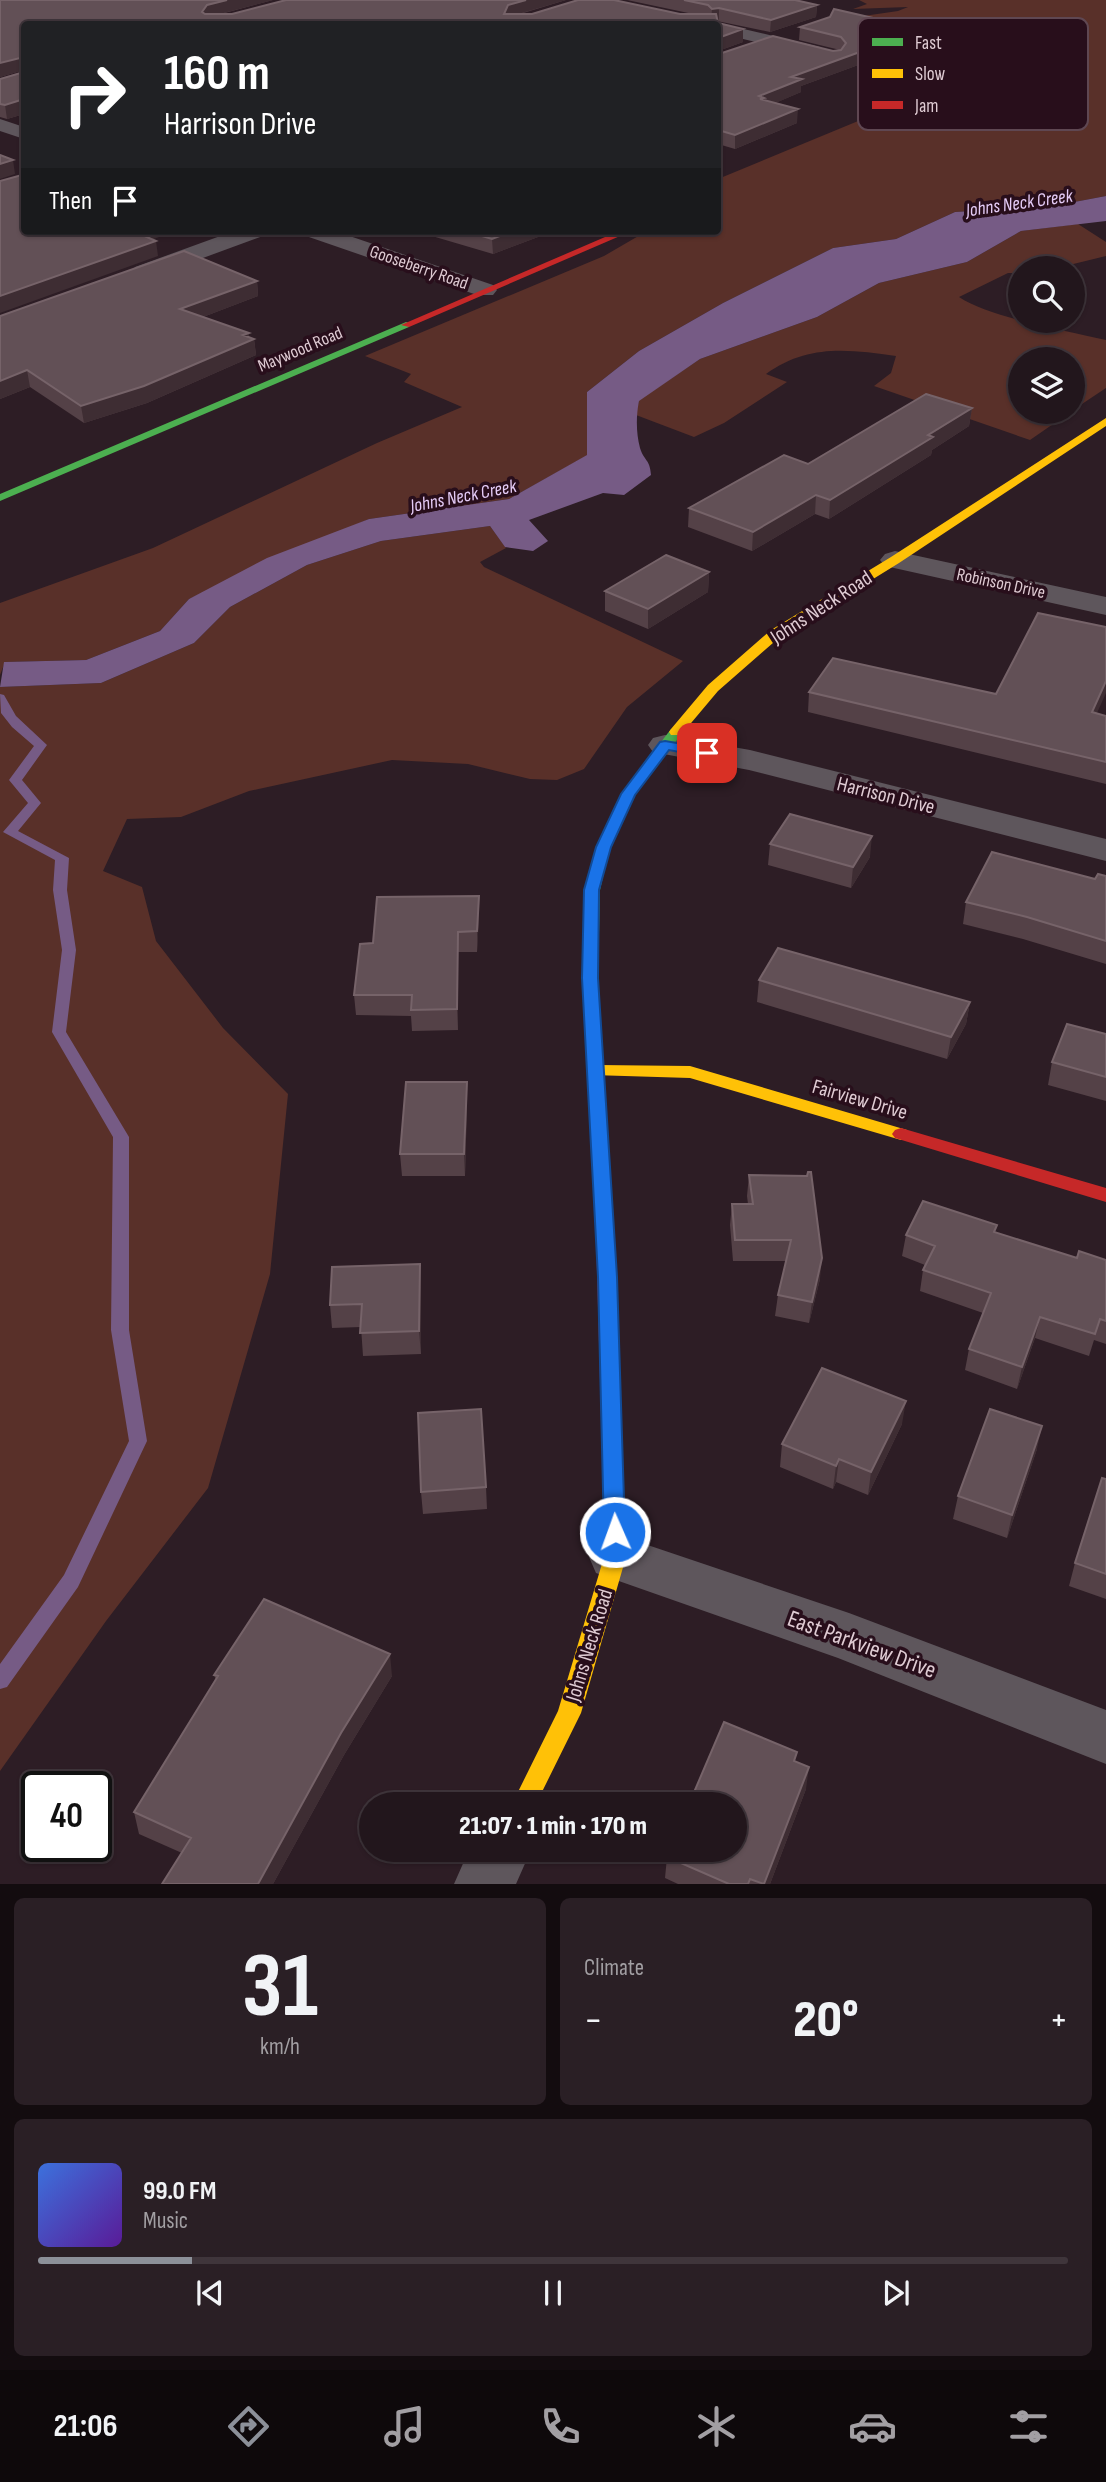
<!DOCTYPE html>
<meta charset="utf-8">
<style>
:root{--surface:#22161c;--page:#2a1f25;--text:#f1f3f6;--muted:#a29fa3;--line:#3f353b;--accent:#8c9099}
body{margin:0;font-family:"Sofia Sans Condensed",sans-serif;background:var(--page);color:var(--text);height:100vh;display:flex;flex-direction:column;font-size:26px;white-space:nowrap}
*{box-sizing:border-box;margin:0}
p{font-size:23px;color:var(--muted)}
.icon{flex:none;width:38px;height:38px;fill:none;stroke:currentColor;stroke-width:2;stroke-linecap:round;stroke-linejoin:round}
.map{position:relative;height:1884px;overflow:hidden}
.panel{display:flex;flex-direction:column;gap:14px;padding:14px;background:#130c0f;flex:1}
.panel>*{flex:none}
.top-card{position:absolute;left:21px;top:21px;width:700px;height:214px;border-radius:7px;box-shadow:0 2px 5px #0004,0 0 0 2px var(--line);background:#202124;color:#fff;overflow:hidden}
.tools{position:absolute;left:1008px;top:256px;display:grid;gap:14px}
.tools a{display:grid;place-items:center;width:77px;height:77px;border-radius:50%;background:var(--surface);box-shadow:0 2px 5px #0004,0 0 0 2px var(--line);font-size:35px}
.speed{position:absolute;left:21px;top:1771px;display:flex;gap:14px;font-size:35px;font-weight:700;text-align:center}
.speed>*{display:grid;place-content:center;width:91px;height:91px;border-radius:50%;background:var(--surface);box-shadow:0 2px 5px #0004,0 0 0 2px var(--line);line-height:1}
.speed .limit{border:4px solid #111;border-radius:10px;background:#fff;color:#111}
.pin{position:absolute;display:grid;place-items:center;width:60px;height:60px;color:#fff;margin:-30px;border-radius:14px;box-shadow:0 4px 10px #0006}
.me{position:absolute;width:77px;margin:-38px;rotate:358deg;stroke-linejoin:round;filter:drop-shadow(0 0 5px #0008)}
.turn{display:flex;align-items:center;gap:24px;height:147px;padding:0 28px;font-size:32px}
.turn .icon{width:91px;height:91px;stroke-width:2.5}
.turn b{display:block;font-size:49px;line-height:60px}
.then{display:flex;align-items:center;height:66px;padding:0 28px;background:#0003;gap:14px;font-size:26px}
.big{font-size:52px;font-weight:800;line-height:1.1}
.panel .card{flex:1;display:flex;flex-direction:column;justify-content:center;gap:10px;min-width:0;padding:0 24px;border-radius:10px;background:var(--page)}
.panel .dial{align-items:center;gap:0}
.dial b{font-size:91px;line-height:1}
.song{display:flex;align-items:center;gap:21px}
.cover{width:84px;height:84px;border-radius:10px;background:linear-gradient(135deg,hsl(220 70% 55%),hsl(270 70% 35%))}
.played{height:7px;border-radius:4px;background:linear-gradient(90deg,var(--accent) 15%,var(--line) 15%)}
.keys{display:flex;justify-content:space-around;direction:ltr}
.heat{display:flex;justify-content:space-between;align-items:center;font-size:38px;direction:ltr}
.panel .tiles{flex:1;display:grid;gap:14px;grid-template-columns:1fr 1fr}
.card:last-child{grid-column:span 2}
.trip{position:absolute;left:359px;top:1792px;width:388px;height:70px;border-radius:35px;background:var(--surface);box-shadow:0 2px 5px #0004,0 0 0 2px var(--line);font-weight:800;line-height:70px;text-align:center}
.dock{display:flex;height:112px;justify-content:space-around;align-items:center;background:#0e090b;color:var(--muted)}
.dock .icon{width:49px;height:49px}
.dock .on{color:var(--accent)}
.dock b{font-size:32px;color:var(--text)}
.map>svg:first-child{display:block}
.green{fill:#593029}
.water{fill:#765b85}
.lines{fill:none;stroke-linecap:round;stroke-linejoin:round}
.stream{fill:#765b85;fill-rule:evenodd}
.street{fill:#5e565c;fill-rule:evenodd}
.fast{fill:#4caf50;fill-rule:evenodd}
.slow{fill:#ffc107;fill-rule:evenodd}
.jam{fill:#c62828;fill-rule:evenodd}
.wall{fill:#544147}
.shaded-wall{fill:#3e2d33}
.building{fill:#625056;stroke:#766369;stroke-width:2}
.route{fill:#1a73e8;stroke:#114b97;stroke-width:2}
.labels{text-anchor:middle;stroke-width:7;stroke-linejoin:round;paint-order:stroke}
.far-street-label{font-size:18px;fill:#dfcbd3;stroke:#280e1b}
.far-water-label{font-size:19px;font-style:italic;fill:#e5ccf7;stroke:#280e1b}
.street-label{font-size:21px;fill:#dfcbd3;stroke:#280e1b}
.near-street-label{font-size:24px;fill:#dfcbd3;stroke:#280e1b}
.key{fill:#280e1b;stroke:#5f4752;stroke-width:2}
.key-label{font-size:19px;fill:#dfcbd3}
</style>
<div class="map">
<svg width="1106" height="1884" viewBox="0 0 1106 1884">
<rect width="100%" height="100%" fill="#2d1d25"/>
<path class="green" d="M 859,0 L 1106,0 L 1106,196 L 1053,206 L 955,212 L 896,239 L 833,248 L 723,303 L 639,351 L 587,392 L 588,455 L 509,499 L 369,519 L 189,599 L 160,631 L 86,660 L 5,662 L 0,675 L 0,603 L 153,548 L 377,443 L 462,407 L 404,382 L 411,374 L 365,356 L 604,256 L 647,231 L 718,231 L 718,179 L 892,107 L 960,83 L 1009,59 L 836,20 L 898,11 L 908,7 L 853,9 L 867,4 Z
M 1078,224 L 1106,242 L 1106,256 L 1057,268 L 1020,268 L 1020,273 L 1008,273 L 959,297 C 988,317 1065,330 1106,340 L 1106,388 L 1073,410 L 1073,359 L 1020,359 L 1020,411 L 1072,411 L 1030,440 L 874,386 L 891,373 L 896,356 C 848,349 807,344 766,374 L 787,382 L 724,423 L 694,437 L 636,415 L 639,400 L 700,359 L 817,317 L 879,283 L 967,262 L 1021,231 Z
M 490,526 L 506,548 L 480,562 L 484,567 L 683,661 L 627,707 L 584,769 L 557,780 L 530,779 L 468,764 L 392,760 L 249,791 L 181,817 L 127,819 L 103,871 L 142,887 L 156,941 L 223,1028 L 288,1094 L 270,1274 L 208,1488 L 106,1621 L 0,1771 L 0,687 L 101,683 L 194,643 L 230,607 L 307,565 L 381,541 Z"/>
<path class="water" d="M 1106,196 L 1106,221 L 1021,231 L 967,262 L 879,283 L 817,317 L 700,359 L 639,401 C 636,416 636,433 640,448 C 644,461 650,459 651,475 L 624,495 L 603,493 L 529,520 L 548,541 L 533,551 L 505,547 L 490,526 L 381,541 L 307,565 L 230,607 L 194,643 L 101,683 L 0,687 L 4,662 L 86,660 L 160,631 L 189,599 L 267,558 L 369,519 L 509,499 L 587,455 L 587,392 L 639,351 L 723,303 L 833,248 L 896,239 L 955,212 L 1053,206 Z"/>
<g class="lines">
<path class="stream" d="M 0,694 L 4,695 L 16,716 L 47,745 L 22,780 L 41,803 L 18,831 L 69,858 L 67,890 L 76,950 L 66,1032 L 129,1137 L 129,1330 L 147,1441 L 78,1587 L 7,1687 L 0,1689 L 0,1664 L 64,1575 L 129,1441 L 111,1330 L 113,1137 L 52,1032 L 62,950 L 53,890 L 55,860 L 3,832 L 28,803 L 9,780 L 34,746 L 12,727 L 1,713 Z"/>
<path class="street" d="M 718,23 L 820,47 L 823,51 L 814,56 L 718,33 L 718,24 L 712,24 Z
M 0,119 L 24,127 L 24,139 L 0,131 Z
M 234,231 L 266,231 L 263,236 L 151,277 L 135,277 L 132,272 L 135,267 Z
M 303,231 L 335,231 L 493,285 L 497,290 L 493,295 L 477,295 L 306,236 Z
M 895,551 L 1106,597 L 1106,615 L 885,566 L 880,560 L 885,554 Z
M 665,735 L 750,750 L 1106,839 L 1106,861 L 749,770 L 653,752 L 648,745 L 653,738 Z
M 615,1534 L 849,1613 L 1106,1710 L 1106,1764 L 838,1658 L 596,1573 L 589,1557 L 596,1541 Z
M 469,1850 L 531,1850 L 516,1884 L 454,1884 Z"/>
<path class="fast" d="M 406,322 L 409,323 L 409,327 L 0,501 L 0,494 Z
M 676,728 L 683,732 L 635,795 L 610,847 L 600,890 L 598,978 L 614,1236 L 612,1241 L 605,1243 L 598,1241 L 596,1236 L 582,978 L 584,890 L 596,847 L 621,794 L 671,729 Z"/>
<path class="slow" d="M 1106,418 L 1106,426 L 899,563 L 781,636 L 718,691 L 681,735 L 671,735 L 669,732 L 671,729 L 708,685 L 771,630 L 891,557 Z
M 598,1065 L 690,1066 L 907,1130 L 910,1134 L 907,1138 L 901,1140 L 690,1078 L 592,1075 L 590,1071 L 592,1067 Z
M 612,1444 L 619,1446 L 622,1452 L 626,1557 L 581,1713 L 536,1804 L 512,1804 L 558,1711 L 604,1557 L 602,1452 L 605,1446 Z"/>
<path class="jam" d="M 612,234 L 620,236 L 409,327 L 401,325 Z
M 901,1128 L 1106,1188 L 1106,1202 L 895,1138 L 892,1134 L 895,1130 Z
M 605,1229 L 612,1231 L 614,1236 L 622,1452 L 619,1458 L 612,1460 L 605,1458 L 602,1452 L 596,1236 L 598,1231 Z"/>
</g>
<path class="wall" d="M 0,0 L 273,0 L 221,14 L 232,14 L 286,0 L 566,0 L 520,14 L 532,14 L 578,0 L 614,0 L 680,14 L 693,14 L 627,0 L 795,0 L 817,5 L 816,17 L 770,32 L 717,21 L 718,23 L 743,29 L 743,42 L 718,51 L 718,24 L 24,24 L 24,114 L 7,119 L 0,117 L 0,79 L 24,72 L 24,70 L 0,77 Z
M 800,27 L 907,32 L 912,33 L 910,46 L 801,86 L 801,92 L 775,103 L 797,123 L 735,149 L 718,144 L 718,52 L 719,54 L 840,50 L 799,40 Z
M 415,231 L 554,231 L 493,254 Z
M 257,281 L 258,296 L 203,317 L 249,333 L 249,337 L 254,339 L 256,355 L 147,403 L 84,423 L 30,387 L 0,399 L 0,316 Z
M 972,408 L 969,426 L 932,450 L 931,455 L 829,519 L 815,514 L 752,551 L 688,527 L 689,508 L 808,464 Z
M 709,572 L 708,592 L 648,629 L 605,611 L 605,591 Z
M 809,692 L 996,694 L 1106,716 L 1106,784 L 808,712 Z
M 770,844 L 870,857 L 851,888 L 768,865 Z
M 1106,876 L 1106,964 L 1023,939 L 963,924 L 966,902 L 1095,879 Z
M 479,916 L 477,952 L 458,952 L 458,1030 L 412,1031 L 411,1016 L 356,1015 L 354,995 L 373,943 Z
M 759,980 L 970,1002 L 966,1024 L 947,1059 L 757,1002 Z
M 1106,1034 L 1106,1101 L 1048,1085 L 1052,1062 Z
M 467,1104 L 465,1176 L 402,1176 L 400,1154 Z
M 749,1175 L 820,1279 L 809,1323 L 775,1316 L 778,1295 L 786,1261 L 733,1261 L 730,1225 L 732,1204 L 748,1204 L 747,1196 Z
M 995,1233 L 1077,1258 L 1106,1260 L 1106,1344 L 1094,1340 L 1089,1356 L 1035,1338 L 1017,1389 L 965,1370 L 969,1349 L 983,1313 L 920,1291 L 923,1270 L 925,1265 L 902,1256 L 906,1235 Z
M 421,1287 L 421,1354 L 363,1356 L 361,1327 L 332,1328 L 330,1305 Z
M 902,1424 L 868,1495 L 836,1482 L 833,1489 L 780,1467 L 782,1444 Z
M 1037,1449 L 1007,1538 L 953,1519 L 958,1496 Z
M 1106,1479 L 1106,1599 L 1069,1586 L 1075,1563 Z
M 486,1487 L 487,1509 L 423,1514 L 421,1492 Z
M 214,1675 L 392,1676 L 344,1755 L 273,1884 L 162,1884 L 182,1853 L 139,1834 L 134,1812 L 216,1680 Z
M 796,1762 L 806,1789 L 770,1884 L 678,1884 L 665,1878 L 667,1857 Z"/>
<path class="shaded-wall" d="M 227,0 L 273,0 L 208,17 L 202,12 L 207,5 Z
M 526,0 L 566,0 L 508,17 L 504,14 L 508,5 Z
M 817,5 L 816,17 L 770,32 L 771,20 Z
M 719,8 L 719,20 L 711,22 L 712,9 Z
M 908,26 L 907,35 L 912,33 L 910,46 L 801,86 L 801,92 L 764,108 L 759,96 L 791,77 L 902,30 Z
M 743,29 L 743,42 L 718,51 L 718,38 Z
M 24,57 L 24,70 L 0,77 L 0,63 Z
M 24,99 L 24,114 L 7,119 L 5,105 Z
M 798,109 L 797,123 L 735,149 L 735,135 Z
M 13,160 L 15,174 L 0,179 L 0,164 Z
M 133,231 L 176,231 L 134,246 Z
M 513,231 L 554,231 L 493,254 L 492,239 Z
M 156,241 L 158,256 L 0,313 L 0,296 Z
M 257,281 L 258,296 L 182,325 L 180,309 Z
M 249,333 L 249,341 L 254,339 L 256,355 L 147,403 L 84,423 L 81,406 Z
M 27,370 L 30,387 L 0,399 L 0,381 Z
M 972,408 L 969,426 L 932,450 L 931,455 L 829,519 L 830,500 Z
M 816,495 L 815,514 L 752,551 L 753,532 Z
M 709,572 L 708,592 L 648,629 L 648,609 Z
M 1106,681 L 1106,693 L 1088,733 L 1092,712 Z
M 872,836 L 870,857 L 851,888 L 853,867 Z
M 479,896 L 479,916 L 477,952 L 477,931 Z
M 458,932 L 458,1030 L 457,1009 Z
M 970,1002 L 966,1024 L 947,1059 L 951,1037 Z
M 467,1082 L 467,1104 L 465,1176 L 464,1154 Z
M 822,1258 L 820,1279 L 809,1323 L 812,1302 Z
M 420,1264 L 421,1287 L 421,1354 L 419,1331 Z
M 1040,1317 L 1035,1338 L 1017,1389 L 1022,1367 Z
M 906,1401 L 902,1424 L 868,1495 L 871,1472 Z
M 1042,1426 L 1037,1449 L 1007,1538 L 1012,1515 Z
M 839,1459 L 836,1482 L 833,1489 L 836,1466 Z
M 390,1654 L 392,1676 L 344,1755 L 273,1884 L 258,1884 L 341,1733 Z
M 809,1767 L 806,1789 L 770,1884 L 764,1884 Z"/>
<path class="building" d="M 0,0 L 227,0 L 207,5 L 202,12 L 205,14 L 232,14 L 286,0 L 526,0 L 508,5 L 504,14 L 532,14 L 578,0 L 614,0 L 680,14 L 716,14 L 718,23 L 743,29 L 718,38 L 718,24 L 24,24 L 24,99 L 5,105 L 0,104 L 0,79 L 24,72 L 24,57 L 0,63 Z
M 684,0 L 795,0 L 817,5 L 771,20 L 719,8 L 712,9 L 708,5 Z
M 834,9 L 908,26 L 902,30 L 912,33 L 791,77 L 802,79 L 759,96 L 764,98 L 760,99 L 798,109 L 735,135 L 718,130 L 718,52 L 719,54 L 773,36 L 833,51 L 841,50 L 846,43 L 841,37 L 800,27 L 830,17 Z
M 0,155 L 13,160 L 0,164 Z
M 24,163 L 24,231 L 133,231 L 156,241 L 0,296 L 0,181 L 22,175 Z
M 465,231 L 513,231 L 492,239 Z
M 184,251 L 257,281 L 180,309 L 249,333 L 243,335 L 254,339 L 144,386 L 81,406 L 27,370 L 0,381 L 0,316 Z
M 926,394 L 972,408 L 928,435 L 933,437 L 830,500 L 816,495 L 753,532 L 689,508 L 784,455 L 808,464 Z
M 666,555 L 709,572 L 648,609 L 605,591 Z
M 1038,613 L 1106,627 L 1106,681 L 1092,712 L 1106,716 L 1106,762 L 809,692 L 833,658 L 996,694 Z
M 790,814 L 872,836 L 853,867 L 770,844 Z
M 992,852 L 1095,879 L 1098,874 L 1106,876 L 1106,941 L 1027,917 L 966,902 Z
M 479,896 L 477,931 L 458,932 L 457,1009 L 411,1010 L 412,995 L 354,995 L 360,944 L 373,943 L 377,897 Z
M 778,948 L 970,1002 L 951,1037 L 759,980 Z
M 1067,1024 L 1106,1034 L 1106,1077 L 1052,1062 Z
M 406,1082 L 467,1082 L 464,1154 L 400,1154 Z
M 808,1172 L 811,1172 L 822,1258 L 812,1302 L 778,1295 L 791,1240 L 735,1240 L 732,1204 L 753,1204 L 749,1175 L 807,1176 Z
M 923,1201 L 997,1225 L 994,1232 L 1077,1258 L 1079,1251 L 1106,1260 L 1106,1321 L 1100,1319 L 1095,1334 L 1040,1317 L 1022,1367 L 969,1349 L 991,1293 L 923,1270 L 935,1246 L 906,1235 Z
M 420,1264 L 419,1331 L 360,1333 L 362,1304 L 330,1305 L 332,1267 Z
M 822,1368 L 906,1401 L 871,1472 L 839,1459 L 836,1466 L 782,1444 Z
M 481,1409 L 486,1487 L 421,1492 L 418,1413 Z
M 990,1409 L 1042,1426 L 1012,1515 L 958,1496 Z
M 1102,1478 L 1106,1479 L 1106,1574 L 1075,1563 Z
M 264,1599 L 390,1654 L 341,1733 L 258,1884 L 162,1884 L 191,1838 L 134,1812 L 218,1676 L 214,1675 Z
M 724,1722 L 797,1752 L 794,1761 L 809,1767 L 764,1884 L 750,1879 L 748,1884 L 729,1884 L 667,1857 L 670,1850 L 735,1850 L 735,1804 L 689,1804 Z"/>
<path class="route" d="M 665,741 L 707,748 L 714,753 L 707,757 L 669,750 L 635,795 L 611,847 L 599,890 L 598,978 L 617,1277 L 625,1532 L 622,1538 L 615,1541 L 607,1538 L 604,1532 L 598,1277 L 582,978 L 584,890 L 596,847 L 621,794 L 660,742 Z"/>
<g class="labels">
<g class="far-street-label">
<text transform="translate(419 267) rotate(19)" y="6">Gooseberry Road</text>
<text transform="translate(300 349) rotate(-23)" y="6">Maywood Road</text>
<text transform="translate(1001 583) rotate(12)" y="6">Robinson Drive</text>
</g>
<g class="far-water-label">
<text transform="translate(1019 202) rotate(-8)" y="7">Johns Neck Creek</text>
<text transform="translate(463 495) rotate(-11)" y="7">Johns Neck Creek</text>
</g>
<g class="street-label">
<text transform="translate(821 607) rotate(-33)" y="7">Johns Neck Road</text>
<text transform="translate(886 795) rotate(14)" y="7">Harrison Drive</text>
<text transform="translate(860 1099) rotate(16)" y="7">Fairview Drive</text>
<text transform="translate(589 1645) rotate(-73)" y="7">Johns Neck Road</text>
</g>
<g class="near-street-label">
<text transform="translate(862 1644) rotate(20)" y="8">East Parkview Drive</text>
</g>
</g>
<rect x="858" y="18" width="230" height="112" rx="10" class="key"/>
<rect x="872" y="38" width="31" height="8" fill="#4caf50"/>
<rect x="872" y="69" width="31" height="9" fill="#ffc107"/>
<rect x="872" y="101" width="31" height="8" fill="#c62828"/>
<g class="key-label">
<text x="915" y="49">Fast</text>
<text x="915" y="80">Slow</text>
<text x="915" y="112">Jam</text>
</g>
</svg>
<div class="tools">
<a><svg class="icon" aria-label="search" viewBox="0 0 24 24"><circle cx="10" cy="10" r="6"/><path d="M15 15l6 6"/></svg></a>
<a><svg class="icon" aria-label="layers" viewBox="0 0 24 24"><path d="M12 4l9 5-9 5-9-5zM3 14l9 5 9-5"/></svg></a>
</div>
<div class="speed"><div class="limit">40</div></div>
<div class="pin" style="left:707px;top:753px;background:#d93025"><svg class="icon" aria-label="arrive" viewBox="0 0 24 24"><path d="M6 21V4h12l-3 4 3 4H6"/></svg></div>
<svg class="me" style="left:615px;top:1532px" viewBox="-20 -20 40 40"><circle r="17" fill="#1a73e8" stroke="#fff" stroke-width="3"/><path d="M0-11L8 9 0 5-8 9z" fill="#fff"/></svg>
<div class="trip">21:07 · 1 min · 170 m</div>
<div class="top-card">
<div class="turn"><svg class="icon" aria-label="right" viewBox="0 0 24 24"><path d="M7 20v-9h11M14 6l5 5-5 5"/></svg><div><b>160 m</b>Harrison Drive</div></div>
<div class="then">Then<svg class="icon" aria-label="arrive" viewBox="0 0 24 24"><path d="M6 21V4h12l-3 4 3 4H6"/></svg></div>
</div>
</div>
<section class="panel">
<div class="tiles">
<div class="card dial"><b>31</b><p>km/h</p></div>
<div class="card"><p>Climate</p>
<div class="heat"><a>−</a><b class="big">20°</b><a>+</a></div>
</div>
<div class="card">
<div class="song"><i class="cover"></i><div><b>99.0 FM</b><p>Music</p></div></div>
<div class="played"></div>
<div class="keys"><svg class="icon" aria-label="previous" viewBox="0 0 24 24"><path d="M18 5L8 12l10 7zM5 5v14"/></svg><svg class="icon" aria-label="pause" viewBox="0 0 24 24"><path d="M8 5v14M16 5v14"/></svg><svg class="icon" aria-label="next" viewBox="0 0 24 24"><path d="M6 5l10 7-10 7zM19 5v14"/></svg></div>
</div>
</div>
</section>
<nav class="dock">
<b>21:06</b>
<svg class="icon on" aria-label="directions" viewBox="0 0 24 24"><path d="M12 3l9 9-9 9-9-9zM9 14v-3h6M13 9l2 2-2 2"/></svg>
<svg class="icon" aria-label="music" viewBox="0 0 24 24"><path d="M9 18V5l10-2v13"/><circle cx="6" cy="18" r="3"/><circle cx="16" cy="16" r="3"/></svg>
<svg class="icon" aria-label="phone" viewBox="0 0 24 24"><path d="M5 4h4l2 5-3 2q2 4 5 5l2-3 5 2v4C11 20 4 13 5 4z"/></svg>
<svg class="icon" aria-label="climate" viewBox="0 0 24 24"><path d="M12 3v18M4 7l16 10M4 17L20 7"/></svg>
<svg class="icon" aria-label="car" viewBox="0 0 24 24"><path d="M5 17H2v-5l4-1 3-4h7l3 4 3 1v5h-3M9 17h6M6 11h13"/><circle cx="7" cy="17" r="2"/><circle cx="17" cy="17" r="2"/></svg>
<svg class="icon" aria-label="filters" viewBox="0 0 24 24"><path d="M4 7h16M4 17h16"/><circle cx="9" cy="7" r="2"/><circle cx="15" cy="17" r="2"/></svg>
</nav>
